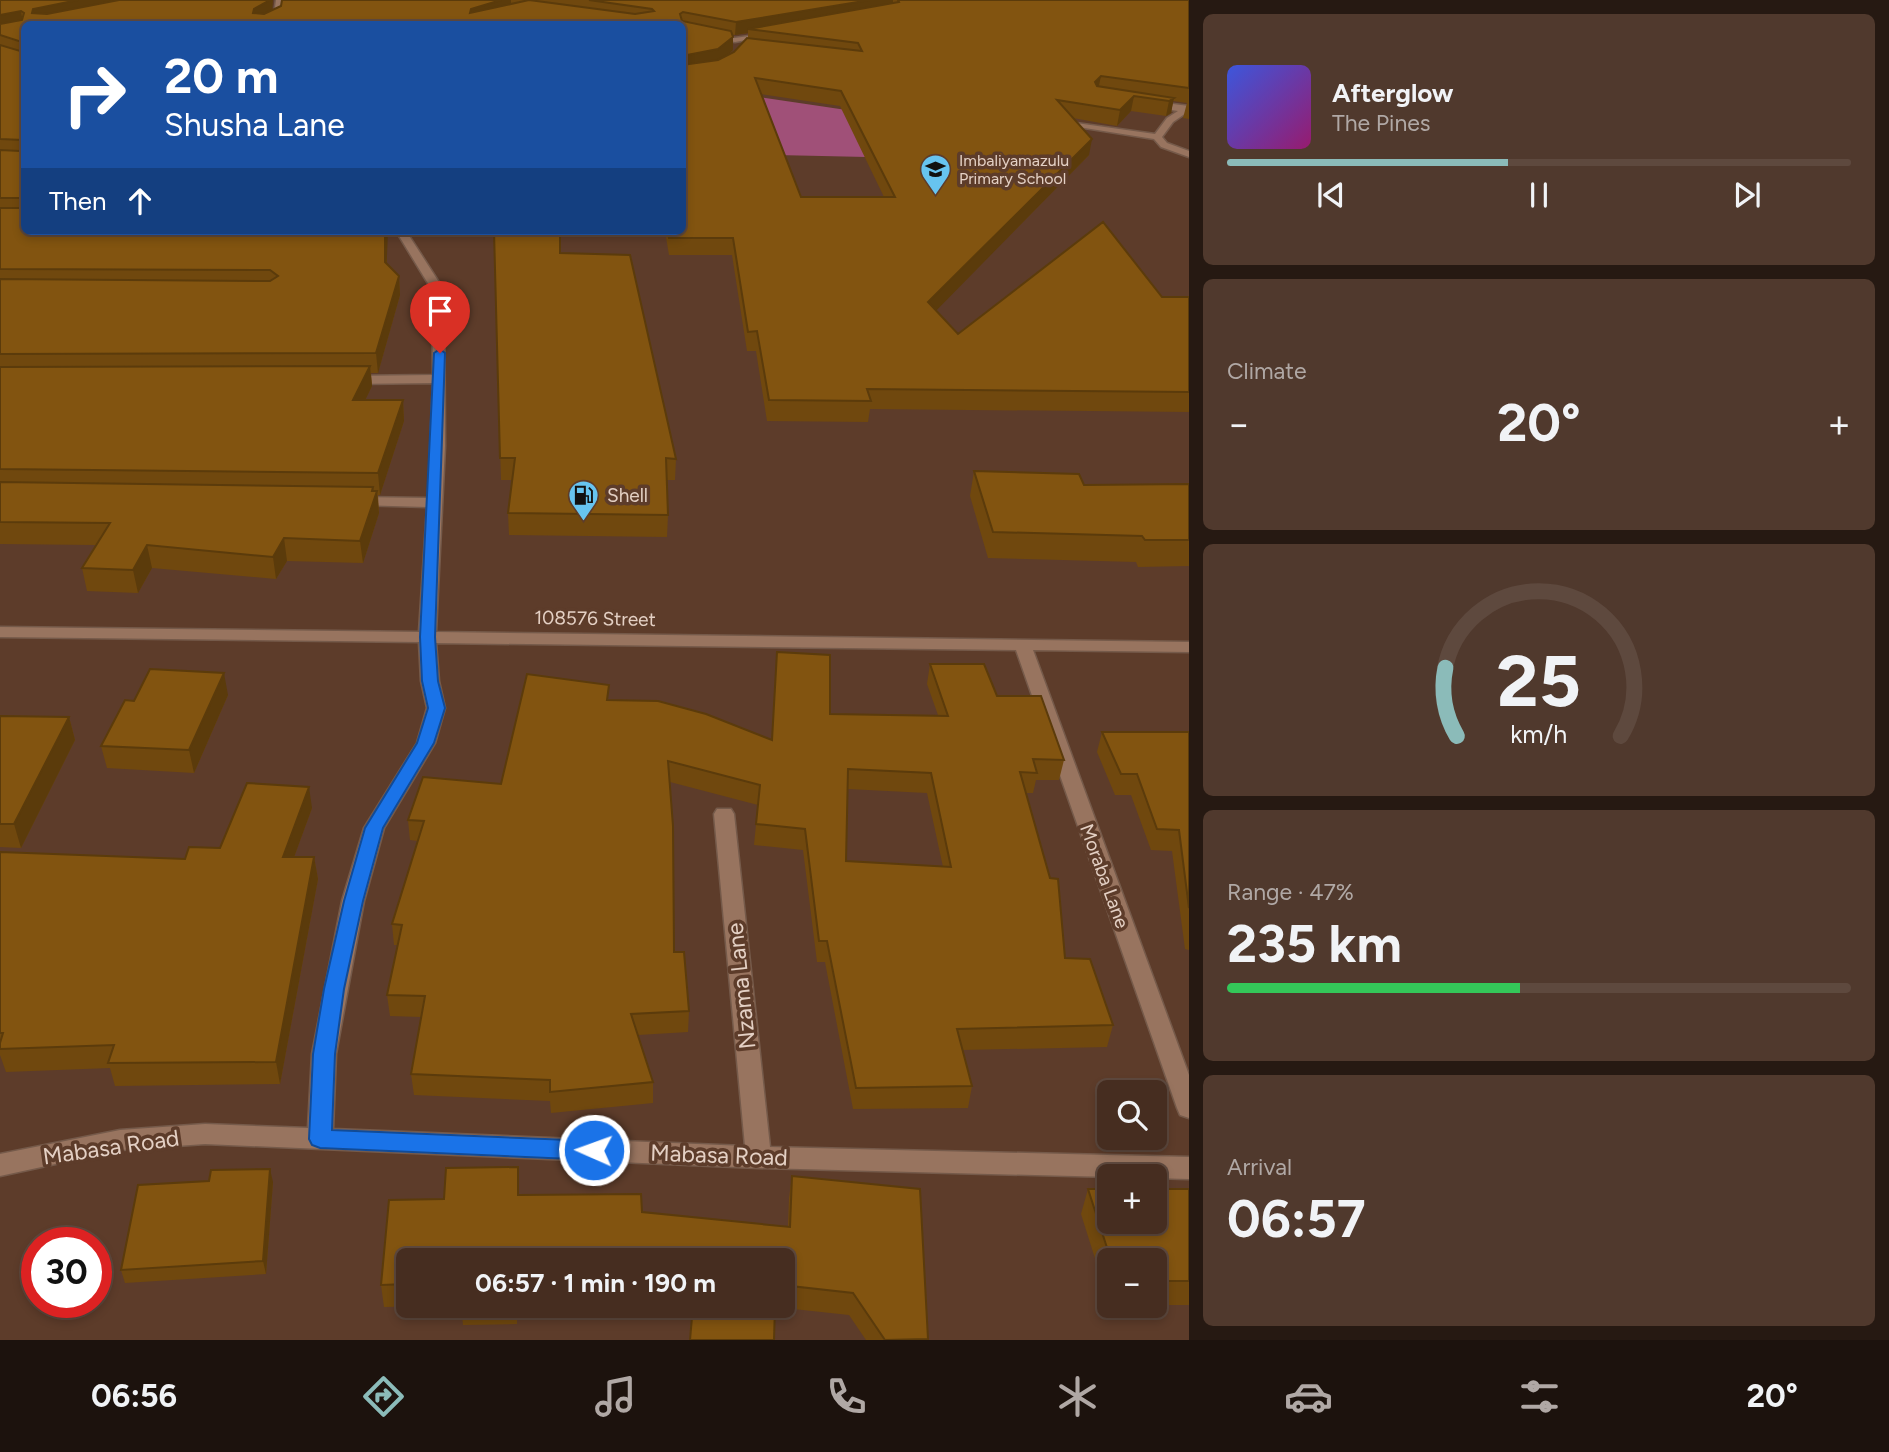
<!DOCTYPE html>
<meta charset="utf-8">
<style>
:root{--surface:#462d20;--page:#50392d;--text:#f1f3f6;--muted:#b0a8a5;--line:#5e493e;--accent:#8bbbb9}
body{margin:0;font-family:Figtree,sans-serif;background:var(--page);color:var(--text);height:100vh;display:flex;flex-direction:column;font-size:26px;white-space:nowrap}
*{box-sizing:border-box;margin:0}
p{font-size:23px;color:var(--muted)}
.icon{flex:none;width:38px;height:38px;fill:none;stroke:currentColor;stroke-width:2;stroke-linecap:round;stroke-linejoin:round}
.map{position:relative;flex:1;overflow:hidden}
.details{display:flex;flex-direction:column;gap:14px;padding:14px;background:#261912;width:700px}
.details>*{flex:none}
.banner{position:absolute;left:21px;top:21px;width:665px;height:214px;border-radius:10px;box-shadow:0 4px 10px #0003,0 0 0 2px var(--line);background:#1a4fa0;color:#fff;overflow:hidden}
.fabs{position:absolute;left:1097px;top:1080px;display:grid;gap:14px}
.fabs a{display:grid;place-items:center;width:70px;height:70px;border-radius:10px;background:var(--surface);box-shadow:0 4px 10px #0003,0 0 0 2px var(--line);font-size:35px}
.speed{position:absolute;left:21px;top:1227px;display:flex;gap:14px;font-size:35px;font-weight:700;text-align:center}
.speed>*{display:grid;place-content:center;width:91px;height:91px;border-radius:50%;background:var(--surface);box-shadow:0 4px 10px #0003,0 0 0 2px var(--line);line-height:1}
.speed .limit{border:10px solid #d22;background:#fff;color:#111}
.pin{position:absolute;display:grid;place-items:center;width:60px;height:60px;color:#fff;margin:-72px -30px;border-radius:50% 50% 50% 0;rotate:-45deg;box-shadow:0 0 7px #0007}
.pin .icon{rotate:45deg}
.me{position:absolute;width:77px;margin:-38px;rotate:272deg;stroke-linejoin:round;filter:drop-shadow(0 0 5px #0008)}
.turn{display:flex;align-items:center;gap:24px;height:147px;padding:0 28px;font-size:32px}
.turn .icon{width:91px;height:91px;stroke-width:2.5}
.turn b{display:block;font-size:49px;line-height:60px}
.then{display:flex;align-items:center;height:66px;padding:0 28px;background:#0003;gap:14px;font-size:26px}
.big{font-size:52px;font-weight:700;line-height:1.1}
.details .card{flex:1;display:flex;flex-direction:column;justify-content:center;gap:10px;min-width:0;padding:0 24px;border-radius:10px;background:var(--page)}
.details .dial{align-items:center;gap:0}
.dial svg{height:182px;overflow:visible;fill:none;stroke:var(--line);stroke-width:7;stroke-linecap:round;text-anchor:middle}
.dial text{fill:var(--text);stroke:none}
.song{display:flex;align-items:center;gap:21px}
.cover{width:84px;height:84px;border-radius:10px;background:linear-gradient(135deg,hsl(230 70% 55%),hsl(320 70% 35%))}
.played{height:7px;border-radius:4px;background:linear-gradient(90deg,var(--accent) 45%,var(--line) 45%)}
.keys{display:flex;justify-content:space-around;direction:ltr}
.heat{display:flex;justify-content:space-between;align-items:center;font-size:38px;direction:ltr}
.charge{height:10px;border-radius:5px;background:linear-gradient(90deg,#34c759 47%,var(--line) 0)}
.trip{position:absolute;left:396px;top:1248px;width:399px;height:70px;border-radius:10px;background:var(--surface);box-shadow:0 4px 10px #0003,0 0 0 2px var(--line);font-weight:700;line-height:70px;text-align:center}
.tabs{display:flex;height:112px;justify-content:space-around;align-items:center;background:#1c120d;color:var(--muted)}
.tabs .icon{width:49px;height:49px}
.tabs .active{color:var(--accent)}
.tabs b{font-size:32px;color:var(--text)}
main{display:flex;flex:1;min-height:0}
.map>svg:first-child{display:block}
.green{fill:#a05078}
.lines{fill:none;stroke-linecap:round;stroke-linejoin:round}
.minor-casing{stroke:#755a4a;stroke-width:3}
.minor{fill:#98745f;fill-rule:evenodd}
.wall{fill:#70480e;fill-rule:evenodd}
.shaded-wall{fill:#5b3b0b}
.building{fill:#825410;stroke:#5b3b0b;stroke-width:2;fill-rule:evenodd}
.route{fill:#1a73e8;stroke:#114b97;stroke-width:2}
.labels{text-anchor:middle;stroke-width:7;stroke-linejoin:round;paint-order:stroke}
.far-poi-label{font-size:16px;fill:#e4d0c4;stroke:#5d3c2a;text-anchor:start}
.poi-label{font-size:19px;fill:#e4d0c4;stroke:#5d3c2a;text-anchor:start}
.street-label{font-size:19px;fill:#e4d0c4;stroke:#5d3c2a}
.near-street-label{font-size:23px;fill:#e4d0c4;stroke:#5d3c2a}
</style>
<main>
<div class="map">
<svg width="1189" height="1340" viewBox="0 0 1189 1340">
<rect width="100%" height="100%" fill="#5d3c2a"/>
<path class="green" d="M 705,89 L 860,112 L 867,157 L 776,155 Z"/>
<g class="lines">
<defs>
<path id="minor" d="M 276,0 L 282,0 L 280,18 L 265,24 L 257,24 L 274,15 Z
M 682,27 L 735,38 L 769,33 L 773,35 L 735,42 L 682,31 Z
M 1149,101 L 1189,106 L 1189,111 L 1173,122 L 1162,137 L 1167,143 L 1189,151 L 1189,157 L 1161,147 L 1154,139 L 1072,126 L 1076,123 L 1155,134 L 1167,118 L 1178,111 L 1146,106 Z
M 396,231 L 406,231 L 444,290 L 445,446 L 436,632 L 1189,642 L 1189,652 L 1033,650 L 1189,1075 L 1189,1118 L 1180,1115 L 1177,1108 L 1016,650 L 436,643 L 439,681 L 445,708 L 435,743 L 384,828 L 364,901 L 336,1054 L 333,1129 L 745,1146 L 714,814 L 717,809 L 731,809 L 734,814 L 770,1147 L 1189,1157 L 1189,1179 L 759,1168 L 205,1144 L 120,1150 L 0,1176 L 0,1154 L 120,1130 L 205,1124 L 308,1128 L 312,1054 L 342,901 L 364,828 L 417,743 L 427,708 L 421,681 L 419,642 L 0,637 L 0,627 L 419,632 L 427,507 L 357,505 L 350,501 L 357,497 L 428,498 L 433,383 L 350,384 L 344,380 L 350,376 L 433,375 L 432,290 Z"/>
</defs>
<use href="#minor" class="minor-casing"/>
<use href="#minor" class="minor"/>
</g>
<path class="wall" d="M 0,0 L 272,10 L 281,6 L 282,0 L 1189,0 L 1189,119 L 1183,118 L 1187,103 L 1173,101 L 1171,113 L 1166,116 L 1131,111 L 1117,126 L 1073,118 L 1089,155 L 936,310 L 958,334 L 1162,297 L 1189,297 L 1189,412 L 870,409 L 868,422 L 767,421 L 756,351 L 747,351 L 732,255 L 669,255 L 665,231 L 682,231 L 682,24 L 24,24 L 387,234 L 387,264 L 399,276 L 400,295 L 378,373 L 371,373 L 372,386 L 365,400 L 403,400 L 404,421 L 380,495 L 378,495 L 379,513 L 363,563 L 287,561 L 276,579 L 152,568 L 138,593 L 87,591 L 82,568 L 96,545 L 0,544 ZM 748,33 L 748,38 L 734,52 L 727,55 L 733,50 L 733,35 ZM 761,94 L 840,106 L 884,197 L 801,197 Z
M 494,231 L 560,253 L 676,459 L 675,480 L 667,480 L 668,515 L 667,537 L 509,535 L 508,513 L 512,480 L 501,480 Z
M 974,471 L 1084,485 L 1189,484 L 1189,566 L 1138,567 L 1136,562 L 988,558 L 970,496 Z
M 930,664 L 997,696 L 1064,760 L 1059,780 L 1036,780 L 1033,793 L 1026,793 L 1065,958 L 1113,1025 L 1107,1047 L 963,1050 L 972,1086 L 968,1108 L 853,1109 L 825,962 L 817,962 L 803,850 L 754,845 L 758,805 L 670,782 L 674,952 L 689,1011 L 688,1032 L 638,1035 L 653,1082 L 653,1103 L 551,1113 L 550,1101 L 414,1095 L 411,1074 L 421,1017 L 390,1016 L 387,995 L 398,945 L 394,945 L 392,924 L 418,841 L 410,840 L 408,820 L 501,784 L 609,700 L 771,740 L 830,714 L 938,715 L 927,684 ZM 848,789 L 927,793 L 943,867 L 846,861 Z
M 228,695 L 194,773 L 107,768 L 101,746 Z
M 0,716 L 69,717 L 75,740 L 21,848 L 0,847 Z
M 1102,732 L 1189,732 L 1189,950 L 1185,949 L 1172,851 L 1151,850 L 1131,795 L 1115,795 L 1097,752 Z
M 312,808 L 294,857 L 314,857 L 318,879 L 280,1084 L 115,1086 L 110,1068 L 6,1072 L 0,1055 L 0,852 L 185,859 L 220,848 Z
M 792,1176 L 928,1340 L 866,1340 L 849,1315 L 775,1307 L 693,1306 L 782,1306 L 782,1260 L 408,1260 L 408,1306 L 443,1306 L 384,1307 L 381,1285 L 444,1199 L 519,1195 L 642,1212 L 788,1227 L 789,1198 Z
M 273,1182 L 266,1274 L 125,1283 L 121,1270 Z
M 1088,1189 L 1189,1189 L 1189,1305 L 1155,1305 L 1155,1260 L 1110,1260 L 1110,1306 L 1148,1306 L 1110,1306 L 1081,1214 Z
M 461,1306 L 517,1306 L 517,1324 L 463,1325 Z"/>
<path class="shaded-wall" d="M 78,0 L 144,0 L 35,21 L 32,13 L 33,9 Z
M 270,0 L 273,0 L 272,13 L 253,13 L 254,9 Z
M 501,0 L 511,0 L 511,10 L 471,24 L 471,9 Z
M 870,0 L 893,0 L 893,8 L 748,29 L 748,33 L 735,35 L 736,22 Z
M 21,11 L 23,23 L 0,29 L 0,15 Z
M 733,37 L 733,50 L 718,63 L 682,70 L 682,56 Z
M 1101,76 L 1098,90 L 1095,82 Z
M 1134,96 L 1131,111 L 1117,126 L 1120,110 Z
M 1174,98 L 1171,113 L 1166,116 L 1169,101 Z
M 1092,139 L 1089,155 L 926,321 L 928,302 Z
M 385,231 L 388,231 L 386,280 L 385,262 Z
M 399,276 L 400,295 L 378,373 L 376,353 Z
M 370,366 L 372,386 L 355,421 L 353,400 Z
M 403,400 L 404,421 L 380,495 L 378,473 Z
M 373,487 L 374,500 L 377,491 L 379,513 L 363,563 L 360,541 Z
M 284,538 L 287,561 L 276,579 L 273,557 Z
M 147,545 L 152,568 L 138,593 L 133,570 Z
M 224,673 L 228,695 L 194,773 L 189,750 Z
M 69,717 L 75,740 L 21,848 L 14,824 Z
M 309,787 L 312,808 L 286,879 L 283,857 Z
M 314,857 L 318,879 L 280,1084 L 276,1062 Z
M 270,1169 L 273,1182 L 266,1274 L 263,1261 Z"/>
<path class="building" d="M 0,0 L 78,0 L 33,9 L 32,13 L 47,14 L 119,0 L 270,0 L 254,9 L 253,13 L 264,14 L 281,6 L 282,0 L 501,0 L 471,9 L 470,13 L 529,0 L 635,14 L 654,11 L 652,9 L 589,0 L 870,0 L 736,22 L 683,12 L 680,14 L 682,21 L 731,31 L 733,37 L 718,49 L 682,56 L 682,24 L 24,24 L 24,231 L 385,231 L 385,262 L 399,276 L 376,353 L 0,354 L 0,279 L 270,281 L 278,276 L 270,270 L 0,269 L 0,208 L 20,208 L 23,206 L 22,198 L 0,198 L 0,150 L 20,151 L 23,148 L 22,140 L 0,139 L 0,45 L 20,51 L 24,48 L 22,42 L 0,35 L 0,24 L 22,20 L 24,13 L 21,11 L 0,15 Z
M 898,0 L 1189,0 L 1189,88 L 1101,76 L 1095,82 L 1097,86 L 1174,98 L 1169,101 L 1134,96 L 1120,110 L 1057,100 L 1092,139 L 928,302 L 958,334 L 1103,222 L 1162,297 L 1189,297 L 1189,392 L 867,389 L 871,401 L 769,400 L 757,331 L 748,332 L 733,238 L 669,238 L 668,231 L 682,231 L 682,65 L 718,60 L 734,52 L 747,38 L 862,51 L 858,43 L 748,29 L 899,2 ZM 755,78 L 841,91 L 895,197 L 801,197 Z
M 494,231 L 560,231 L 560,253 L 630,255 L 676,459 L 666,458 L 668,515 L 508,513 L 515,458 L 500,458 Z
M 370,366 L 353,400 L 403,400 L 378,473 L 0,469 L 0,367 Z
M 974,471 L 1079,474 L 1084,485 L 1189,484 L 1189,540 L 1145,540 L 1142,536 L 993,532 Z
M 0,482 L 373,487 L 372,491 L 377,491 L 360,541 L 284,538 L 273,557 L 147,545 L 133,570 L 82,568 L 110,523 L 0,522 Z
M 777,652 L 830,655 L 830,714 L 948,716 L 930,664 L 984,664 L 997,696 L 1041,696 L 1064,760 L 1033,759 L 1037,773 L 1020,772 L 1050,878 L 1058,879 L 1065,958 L 1090,959 L 1113,1025 L 957,1029 L 972,1086 L 856,1088 L 827,941 L 819,941 L 805,829 L 756,824 L 760,785 L 668,761 L 673,826 L 674,952 L 684,952 L 689,1011 L 631,1014 L 653,1082 L 550,1092 L 550,1080 L 411,1074 L 425,996 L 387,995 L 402,925 L 392,924 L 424,821 L 408,820 L 423,777 L 501,784 L 527,674 L 609,685 L 607,700 L 658,701 L 706,714 L 772,740 ZM 848,769 L 931,773 L 951,867 L 846,861 Z
M 150,669 L 224,673 L 189,750 L 101,746 L 125,700 L 134,701 Z
M 0,716 L 69,717 L 14,824 L 0,824 Z
M 1102,732 L 1189,732 L 1189,908 L 1179,830 L 1157,829 L 1137,774 L 1121,774 Z
M 247,783 L 309,787 L 283,857 L 314,857 L 276,1062 L 108,1063 L 114,1045 L 0,1049 L 0,1043 L 3,1033 L 0,1033 L 0,852 L 185,859 L 189,847 L 220,848 Z
M 518,1167 L 518,1195 L 641,1194 L 642,1212 L 790,1227 L 792,1176 L 920,1189 L 928,1339 L 885,1340 L 853,1293 L 782,1285 L 782,1260 L 408,1260 L 408,1284 L 381,1285 L 389,1200 L 444,1199 L 446,1168 Z
M 270,1169 L 263,1261 L 121,1270 L 138,1185 L 209,1181 L 211,1170 Z
M 1088,1189 L 1110,1189 L 1110,1222 L 1155,1222 L 1155,1189 L 1189,1189 L 1189,1281 L 1155,1281 L 1155,1260 L 1111,1260 Z
M 693,1306 L 775,1306 L 774,1340 L 690,1340 Z"/>
<path class="route" d="M 440,349 L 445,353 L 435,637 L 438,681 L 445,708 L 434,743 L 383,828 L 363,901 L 344,989 L 335,1054 L 332,1130 L 594,1141 L 603,1144 L 606,1150 L 603,1157 L 594,1160 L 320,1148 L 312,1145 L 309,1139 L 313,1054 L 324,989 L 344,901 L 365,828 L 417,743 L 428,708 L 422,681 L 420,637 L 434,353 Z"/>
<defs>
<symbol id="school-pin" viewBox="-11 -11 22 30"><path d="M0 17L-7.5 6A9.5 9.5 0 1 1 7.5 6Z" fill="#67c4f0" stroke="#5d3c2a"/><path d="M0-5L7-2L0 1L-7-2ZM-4 1L0 2.5L4 1V4Q0 6-4 4Z" fill="#111"/></symbol>
<symbol id="fuel-pin" viewBox="-11 -11 22 30"><path d="M0 17L-7.5 6A9.5 9.5 0 1 1 7.5 6Z" fill="#67c4f0" stroke="#5d3c2a"/><path d="M-5.5-6h7V0h2V4h1.3V-2.5L3-4.5l.8-.8L6-3V5H2.5V1h-1V6h-7ZM-4.2-4.7v3.2H.2V-4.7Z" fill="#111"/></symbol>
</defs>
<g fill-rule="evenodd">
<use href="#school-pin" x="918" y="152" width="35" height="47"/>
<use href="#fuel-pin" x="566" y="478" width="35" height="47"/>
</g>
<g class="labels">
<g class="far-poi-label">
<text x="959" y="166">Imbaliyamazulu<tspan x="959" dy="18">Primary School</tspan></text>
</g>
<g class="poi-label">
<text x="607" y="502">Shell</text>
</g>
<g class="street-label">
<text transform="translate(595 618) rotate(1)" y="7">108576 Street</text>
<text transform="translate(1105 876) rotate(70)" y="7">Moraba Lane</text>
</g>
<g class="near-street-label">
<text transform="translate(741 986) rotate(-96)" y="8">Nzama Lane</text>
<text transform="translate(111 1147) rotate(-8)" y="8">Mabasa Road</text>
<text transform="translate(719 1155) rotate(2)" y="8">Mabasa Road</text>
</g>
</g>
</svg>
<div class="fabs">
<a><svg class="icon" aria-label="search" viewBox="0 0 24 24"><circle cx="10" cy="10" r="6"/><path d="M15 15l6 6"/></svg></a>
<a>+</a>
<a>−</a>
</div>
<div class="speed"><div class="limit">30</div></div>
<div class="pin" style="left:440px;top:353px;background:#d93025"><svg class="icon" aria-label="arrive" viewBox="0 0 24 24"><path d="M6 21V4h12l-3 4 3 4H6"/></svg></div>
<svg class="me" style="left:594px;top:1150px" viewBox="-20 -20 40 40"><circle r="17" fill="#1a73e8" stroke="#fff" stroke-width="3"/><path d="M0-11L8 9 0 5-8 9z" fill="#fff"/></svg>
<div class="trip">06:57 · 1 min · 190 m</div>
<div class="banner">
<div class="turn"><svg class="icon" aria-label="right" viewBox="0 0 24 24"><path d="M7 20v-9h11M14 6l5 5-5 5"/></svg><div><b>20 m</b>Shusha Lane</div></div>
<div class="then">Then<svg class="icon" aria-label="ahead" viewBox="0 0 24 24"><path d="M12 20V5M6 11l6-6 6 6"/></svg></div>
</div>
</div>
<section class="details">
<div class="card">
<div class="song"><i class="cover"></i><div><b>Afterglow</b><p>The Pines</p></div></div>
<div class="played"></div>
<div class="keys"><svg class="icon" aria-label="previous" viewBox="0 0 24 24"><path d="M18 5L8 12l10 7zM5 5v14"/></svg><svg class="icon" aria-label="pause" viewBox="0 0 24 24"><path d="M8 5v14M16 5v14"/></svg><svg class="icon" aria-label="next" viewBox="0 0 24 24"><path d="M6 5l10 7-10 7zM19 5v14"/></svg></div>
</div>
<div class="card"><p>Climate</p>
<div class="heat"><a>−</a><b class="big">20°</b><a>+</a></div>
</div>
<div class="card dial"><svg viewBox="0 0 100 80">
<path d="M14 69A42 42 0 1 1 86 69"/>
<path d="M14 69A42 42 0 0 1 9 39" stroke="#8bbbb9"/>
<text x="50" y="56" font-size="32" font-weight="700">25</text>
<text x="50" y="72" font-size="11">km/h</text>
</svg></div>
<div class="card"><p>Range · 47%</p><b class="big">235 km</b><div class="charge"></div></div>
<div class="card"><p>Arrival</p><b class="big">06:57</b></div>
</section>
</main>
<nav class="tabs">
<b>06:56</b>
<svg class="icon active" aria-label="directions" viewBox="0 0 24 24"><path d="M12 3l9 9-9 9-9-9zM9 14v-3h6M13 9l2 2-2 2"/></svg>
<svg class="icon" aria-label="music" viewBox="0 0 24 24"><path d="M9 18V5l10-2v13"/><circle cx="6" cy="18" r="3"/><circle cx="16" cy="16" r="3"/></svg>
<svg class="icon" aria-label="phone" viewBox="0 0 24 24"><path d="M5 4h4l2 5-3 2q2 4 5 5l2-3 5 2v4C11 20 4 13 5 4z"/></svg>
<svg class="icon" aria-label="climate" viewBox="0 0 24 24"><path d="M12 3v18M4 7l16 10M4 17L20 7"/></svg>
<svg class="icon" aria-label="car" viewBox="0 0 24 24"><path d="M5 17H2v-5l4-1 3-4h7l3 4 3 1v5h-3M9 17h6M6 11h13"/><circle cx="7" cy="17" r="2"/><circle cx="17" cy="17" r="2"/></svg>
<svg class="icon" aria-label="filters" viewBox="0 0 24 24"><path d="M4 7h16M4 17h16"/><circle cx="9" cy="7" r="2"/><circle cx="15" cy="17" r="2"/></svg>
<b>20°</b>
</nav>
